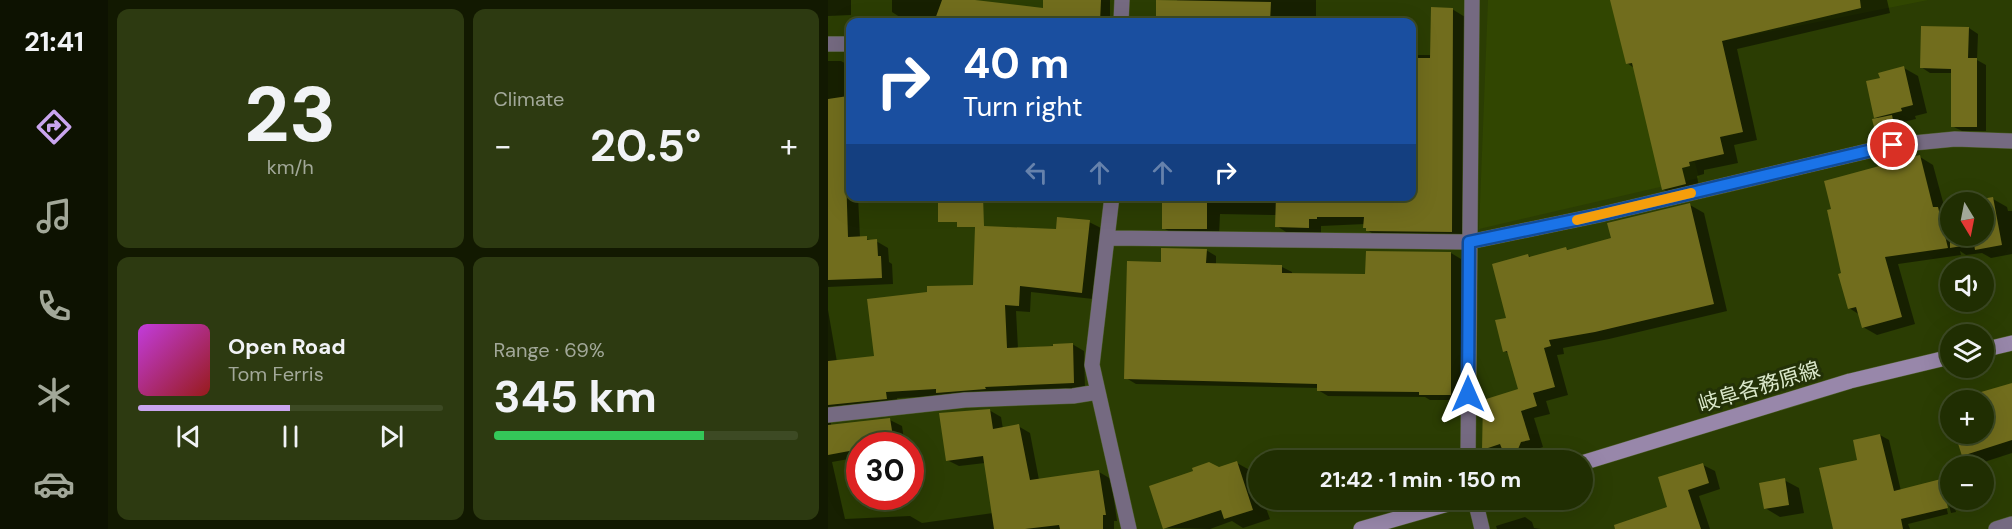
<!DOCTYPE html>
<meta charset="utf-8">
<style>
:root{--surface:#202e02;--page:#2d3a11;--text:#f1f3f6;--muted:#a2a899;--line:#3d4a24;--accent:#c9a5ee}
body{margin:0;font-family:"DM Sans","Noto Sans JP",sans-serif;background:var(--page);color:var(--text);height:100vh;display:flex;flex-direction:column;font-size:22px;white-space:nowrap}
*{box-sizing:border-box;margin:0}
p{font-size:20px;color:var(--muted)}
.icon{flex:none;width:33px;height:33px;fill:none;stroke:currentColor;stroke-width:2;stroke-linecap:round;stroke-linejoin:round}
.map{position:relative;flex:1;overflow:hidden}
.panel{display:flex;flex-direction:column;gap:9px;padding:9px;background:#121901;width:720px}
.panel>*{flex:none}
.banner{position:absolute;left:18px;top:18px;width:570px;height:183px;border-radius:12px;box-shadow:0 6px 24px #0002,0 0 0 2px var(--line);background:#1a4fa0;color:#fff;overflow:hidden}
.needle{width:39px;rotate:170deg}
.buttons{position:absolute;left:1112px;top:192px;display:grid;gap:12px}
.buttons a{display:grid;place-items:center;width:54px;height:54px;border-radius:50%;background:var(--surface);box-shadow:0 6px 24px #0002,0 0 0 2px var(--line);font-size:30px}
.speed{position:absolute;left:18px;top:432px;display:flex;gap:12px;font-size:30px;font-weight:700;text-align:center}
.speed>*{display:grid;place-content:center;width:78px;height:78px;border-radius:50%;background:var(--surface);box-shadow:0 6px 24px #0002,0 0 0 2px var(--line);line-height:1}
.speed .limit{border:9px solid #d22;background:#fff;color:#111}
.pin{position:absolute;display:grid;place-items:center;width:51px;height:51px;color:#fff;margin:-26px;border:3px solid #fff;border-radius:50%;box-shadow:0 2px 6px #0007}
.me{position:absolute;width:66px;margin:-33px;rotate:0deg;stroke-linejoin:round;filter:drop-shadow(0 0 4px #0008)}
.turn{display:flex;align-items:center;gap:21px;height:126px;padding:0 18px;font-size:27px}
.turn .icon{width:78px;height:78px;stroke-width:2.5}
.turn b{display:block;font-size:42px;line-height:51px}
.lanes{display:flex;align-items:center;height:57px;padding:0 18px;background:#0003;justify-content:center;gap:30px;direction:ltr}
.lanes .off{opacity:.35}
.big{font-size:45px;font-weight:700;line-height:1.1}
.panel .widget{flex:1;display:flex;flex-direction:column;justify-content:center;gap:9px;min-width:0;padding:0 21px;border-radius:12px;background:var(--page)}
.panel .dial{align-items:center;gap:0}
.dial b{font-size:78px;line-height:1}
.song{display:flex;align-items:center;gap:18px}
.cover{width:72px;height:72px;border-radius:9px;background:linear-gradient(135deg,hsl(290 70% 55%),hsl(0 70% 35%))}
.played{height:6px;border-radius:3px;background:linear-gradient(90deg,var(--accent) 50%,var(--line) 50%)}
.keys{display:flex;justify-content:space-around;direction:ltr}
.heat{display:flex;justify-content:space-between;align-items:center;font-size:33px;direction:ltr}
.charge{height:9px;border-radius:4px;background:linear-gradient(90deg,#34c759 69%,var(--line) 0)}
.panel .tiles{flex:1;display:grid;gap:9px;grid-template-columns:repeat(2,1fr)}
.trip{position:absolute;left:420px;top:450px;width:345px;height:60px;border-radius:30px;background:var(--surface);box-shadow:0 6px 24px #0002,0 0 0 2px var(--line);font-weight:700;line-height:60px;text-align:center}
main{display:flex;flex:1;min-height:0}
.dock{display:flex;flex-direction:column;width:108px;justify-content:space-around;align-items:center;background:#0d1201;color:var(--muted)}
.dock .icon{width:42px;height:42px}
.dock .active{color:var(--accent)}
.dock b{font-size:27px;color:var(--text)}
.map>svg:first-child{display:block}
.built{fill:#314601}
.shadow{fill:#0007}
.building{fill:#716d1d}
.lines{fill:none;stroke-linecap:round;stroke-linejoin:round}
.street-casing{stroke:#4b5c27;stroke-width:16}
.secondary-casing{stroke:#4b5c27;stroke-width:16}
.street{stroke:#756a81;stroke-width:15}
.secondary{stroke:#9887aa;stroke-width:15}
.route-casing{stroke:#114b97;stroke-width:15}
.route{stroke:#1a73e8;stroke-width:10}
.slow{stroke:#f59e0b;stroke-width:10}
.labels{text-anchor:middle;stroke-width:6;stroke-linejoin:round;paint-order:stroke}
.street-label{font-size:21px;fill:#dbe8cb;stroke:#233107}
</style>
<main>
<nav class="dock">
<b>21:41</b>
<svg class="icon active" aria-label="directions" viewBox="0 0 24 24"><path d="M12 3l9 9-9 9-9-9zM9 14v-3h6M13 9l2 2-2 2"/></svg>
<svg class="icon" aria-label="music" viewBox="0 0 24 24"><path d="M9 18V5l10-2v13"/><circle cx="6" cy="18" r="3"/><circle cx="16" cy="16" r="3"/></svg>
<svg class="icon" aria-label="phone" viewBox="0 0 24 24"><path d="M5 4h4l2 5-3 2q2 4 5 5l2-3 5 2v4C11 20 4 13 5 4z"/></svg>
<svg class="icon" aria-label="climate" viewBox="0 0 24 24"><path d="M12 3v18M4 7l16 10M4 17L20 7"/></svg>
<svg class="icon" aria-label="car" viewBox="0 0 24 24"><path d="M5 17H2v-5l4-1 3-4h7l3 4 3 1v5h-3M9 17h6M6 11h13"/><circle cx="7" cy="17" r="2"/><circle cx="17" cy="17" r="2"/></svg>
</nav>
<section class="panel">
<div class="tiles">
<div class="widget dial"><b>23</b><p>km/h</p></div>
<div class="widget"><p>Climate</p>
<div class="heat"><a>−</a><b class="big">20.5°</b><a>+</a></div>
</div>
<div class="widget">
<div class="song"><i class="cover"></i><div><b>Open Road</b><p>Tom Ferris</p></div></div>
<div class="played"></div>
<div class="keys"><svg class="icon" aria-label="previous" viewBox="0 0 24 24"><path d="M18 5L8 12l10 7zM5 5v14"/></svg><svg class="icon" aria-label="pause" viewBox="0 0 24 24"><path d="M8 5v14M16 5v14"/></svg><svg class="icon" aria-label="next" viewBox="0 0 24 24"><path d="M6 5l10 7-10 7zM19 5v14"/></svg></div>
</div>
<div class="widget"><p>Range · 69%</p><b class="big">345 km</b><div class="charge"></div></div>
</div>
</section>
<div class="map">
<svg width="1184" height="529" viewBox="0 0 1184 529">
<rect width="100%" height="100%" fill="#2b3d03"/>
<path class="built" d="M 660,0 L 1100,0 L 839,52 L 871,178 L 651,229 Z"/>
<path class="shadow" d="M 0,0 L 23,0 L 23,15 L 0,16 Z
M 64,0 L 139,0 L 142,22 L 78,21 L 64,12 Z
M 217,0 L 282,0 L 282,22 L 155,22 L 156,3 L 216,9 Z
M 349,0 L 488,0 L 488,22 L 329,22 L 329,2 L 349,2 Z
M 784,0 L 1059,0 L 1062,13 L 909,49 L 929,140 L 906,145 L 910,163 L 876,170 L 876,174 L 869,176 L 872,192 L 850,198 L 835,189 L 806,68 L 799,63 Z
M 624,9 L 637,17 L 636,238 L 552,238 L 539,230 L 537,224 L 493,226 L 493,234 L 461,234 L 449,226 L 449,215 L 392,214 L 391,236 L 348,235 L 335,228 L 336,196 L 584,196 L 584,55 L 604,55 Z
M 1141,28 L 1150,34 L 1149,60 L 1158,65 L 1158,131 L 1134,131 L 1124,126 L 1125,73 L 1102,73 L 1093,67 Z
M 0,61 L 13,61 L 22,66 L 22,196 L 30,196 L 32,238 L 48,241 L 60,248 L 61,262 L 64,264 L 65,284 L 0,287 Z
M 1076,68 L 1090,76 L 1099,113 L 1087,116 L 1088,119 L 1071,123 L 1075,139 L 1057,142 L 1050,138 L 1052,119 L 1048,117 L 1054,79 Z
M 1073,156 L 1080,160 L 1092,157 L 1105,165 L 1118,213 L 1122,215 L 1122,236 L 1155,236 L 1155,202 L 1144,202 L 1165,199 L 1179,207 L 1180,211 L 1184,211 L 1184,254 L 1163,258 L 1154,253 L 1138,255 L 1132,251 L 1133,255 L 1070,264 L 1087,324 L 1049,335 L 1035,327 L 1032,315 L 1021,308 L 1015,274 L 1057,166 Z
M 862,205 L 876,213 L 899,311 L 781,339 L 735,348 L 736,354 L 729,355 L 740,395 L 718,401 L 722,414 L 706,418 L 715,447 L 706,450 L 702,460 L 684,453 L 670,457 L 656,449 L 692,390 L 682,354 L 676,351 L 680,319 L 700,255 L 704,258 L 785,239 Z
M 261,222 L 273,228 L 265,299 L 203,292 L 202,312 L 188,311 L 190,349 L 244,344 L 256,351 L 257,389 L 69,398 L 70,405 L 3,417 L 3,426 L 62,420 L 74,426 L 77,446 L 32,446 L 32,457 L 4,462 L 17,519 L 82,516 L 94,523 L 165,513 L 157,463 L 131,466 L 119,460 L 161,410 L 173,417 L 175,429 L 190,426 L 202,433 L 211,480 L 271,472 L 283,479 L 289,521 L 286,521 L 286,529 L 0,529 L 0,310 L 9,362 L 48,357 L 230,230 Z
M 378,250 L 388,256 L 388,265 L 454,267 L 464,272 L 464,275 L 539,275 L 623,253 L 633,259 L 633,400 L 602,400 L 597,397 L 500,396 L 490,390 L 490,388 L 308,384 L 298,378 L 334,264 Z
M 1184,384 L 1184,453 L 1150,464 L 1135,455 L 1128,434 L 1155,434 L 1155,420 L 1163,418 Z
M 1052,435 L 1061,440 L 1073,491 L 1113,481 L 1121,486 L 1122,500 L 1125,500 L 1128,512 L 1123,513 L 1116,485 L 1113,485 L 1120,514 L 1080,524 L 1082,529 L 1007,529 L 1031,461 Z
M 409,463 L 427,473 L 430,485 L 430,500 L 435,500 L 442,519 L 415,528 L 404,521 L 382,529 L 337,528 L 323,487 Z
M 875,465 L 887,471 L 892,489 L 871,496 L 882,529 L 811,529 L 841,508 Z
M 956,480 L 971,488 L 976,513 L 952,517 L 937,508 Z
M 697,517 L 704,522 L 706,528 L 713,529 L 669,529 L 668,526 Z"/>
<path class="building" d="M 114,0 L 147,0 L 215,8 L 215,0 L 273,0 L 272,22 L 106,22 Z
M 328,0 L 443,2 L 442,22 L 328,22 Z
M 782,0 L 1032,0 L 1033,8 L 894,41 L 915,132 L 892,137 L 896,154 L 861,162 L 862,166 L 854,168 L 858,184 L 834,190 L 804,63 L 798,64 Z
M 603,7 L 625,8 L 624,232 L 538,231 L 538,228 L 535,228 L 536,217 L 489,217 L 489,219 L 481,219 L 481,228 L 447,227 L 448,196 L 584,196 L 584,58 L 602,58 Z
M 1093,26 L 1141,27 L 1140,58 L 1149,58 L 1149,127 L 1123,127 L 1123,69 L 1092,68 Z
M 1076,66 L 1085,105 L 1073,108 L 1074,111 L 1046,118 L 1038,81 L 1052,78 L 1050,73 Z
M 20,96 L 22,112 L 22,174 L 18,174 L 20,237 L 39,236 L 39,240 L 49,239 L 50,256 L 53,256 L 54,278 L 0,280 L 0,99 Z
M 1064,115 L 1068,135 L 1049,139 L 1044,119 Z
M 1073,154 L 1074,159 L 1092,155 L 1105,207 L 1110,207 L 1120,248 L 1057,257 L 1074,317 L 1034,328 L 1028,307 L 1020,309 L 1010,274 L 1013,273 L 999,210 L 1003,209 L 996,181 L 1055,165 L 1053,158 Z
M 110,196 L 155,196 L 156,226 L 228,229 L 229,217 L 262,220 L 254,293 L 192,286 L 191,306 L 177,305 L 179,348 L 225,346 L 225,344 L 245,343 L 246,383 L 157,387 L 158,389 L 108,393 L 108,389 L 58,392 L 59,399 L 0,405 L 0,361 L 46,356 L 39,299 L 99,292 L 99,286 L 145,285 L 147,227 L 129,227 L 129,222 L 110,222 Z
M 334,196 L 379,196 L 379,229 L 334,229 Z
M 1165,197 L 1174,245 L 1147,250 L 1146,244 L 1122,248 L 1122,236 L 1155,236 L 1155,202 L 1136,202 Z
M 862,203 L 886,304 L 767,332 L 721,340 L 723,346 L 716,348 L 727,387 L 705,393 L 709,406 L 693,411 L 702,440 L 693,442 L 688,454 L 674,449 L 672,444 L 654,450 L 655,400 L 690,389 L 679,351 L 675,352 L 667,320 L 678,318 L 664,264 L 700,254 L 701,257 L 738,247 L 739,250 L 783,238 L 779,223 Z
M 333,248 L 379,249 L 378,263 L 454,265 L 454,273 L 537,274 L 538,251 L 623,252 L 623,395 L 591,395 L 591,392 L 489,391 L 489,384 L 296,379 L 299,261 L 333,262 Z
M 1184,383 L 1184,440 L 1134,456 L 1127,434 L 1155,434 L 1155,419 L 1161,417 L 1153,392 Z
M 162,409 L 165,429 L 191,424 L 202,480 L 271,470 L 278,515 L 275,515 L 275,529 L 232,529 L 231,525 L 197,529 L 166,529 L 155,456 L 118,461 L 111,413 Z
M 62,418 L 66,443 L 32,446 L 32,449 L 0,455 L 0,425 Z
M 1052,434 L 1066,491 L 1113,479 L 1120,508 L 1073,519 L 1075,529 L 1005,529 L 991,468 L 1029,460 L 1025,440 Z
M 409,461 L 425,510 L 396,519 L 393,510 L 335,529 L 321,486 L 365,471 L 364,468 L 381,462 L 391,467 Z
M 875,463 L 881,483 L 860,490 L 873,529 L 787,529 L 786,525 L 839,507 L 830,477 Z
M 957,478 L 961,505 L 936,509 L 931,483 Z"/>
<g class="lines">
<defs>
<path id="street" d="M 293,22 L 294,0
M 0,44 L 22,44
M 284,196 L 264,365 L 301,529
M 280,238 L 641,242 L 771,215 L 1065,145 L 1127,139 L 1184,141
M 0,415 L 137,400 L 245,396 L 270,392
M 640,460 L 644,0
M 647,500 L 654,529
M 1168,529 L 1184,524"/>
<path id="secondary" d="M 1155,350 L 1184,343
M 754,463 L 1022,381 L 1122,357
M 533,529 L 634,500"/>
</defs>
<use href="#street" class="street-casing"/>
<use href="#secondary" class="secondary-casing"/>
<use href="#street" class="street"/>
<use href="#secondary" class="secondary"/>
</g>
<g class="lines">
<defs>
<path id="route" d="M 640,394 L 641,242 L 771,215 L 1065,145"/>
</defs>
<use href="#route" class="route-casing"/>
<use href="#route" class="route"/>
<path class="slow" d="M 749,220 L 863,193"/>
</g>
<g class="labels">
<g class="street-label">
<text transform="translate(931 387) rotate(-17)" y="7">岐阜各務原線</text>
</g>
</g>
</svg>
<div class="buttons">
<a><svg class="needle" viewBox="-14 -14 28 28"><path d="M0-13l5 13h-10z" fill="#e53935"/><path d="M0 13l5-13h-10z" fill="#a2a899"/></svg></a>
<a><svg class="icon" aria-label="sound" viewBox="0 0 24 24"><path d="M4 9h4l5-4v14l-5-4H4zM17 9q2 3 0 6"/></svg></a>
<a><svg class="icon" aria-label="layers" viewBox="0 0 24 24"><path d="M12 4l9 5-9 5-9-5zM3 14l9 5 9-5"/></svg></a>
<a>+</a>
<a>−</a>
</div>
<div class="speed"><div class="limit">30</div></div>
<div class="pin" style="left:1065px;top:145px;background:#d93025"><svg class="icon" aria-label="arrive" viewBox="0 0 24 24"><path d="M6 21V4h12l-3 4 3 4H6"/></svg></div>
<svg class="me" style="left:640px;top:394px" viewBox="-20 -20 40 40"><path d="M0-17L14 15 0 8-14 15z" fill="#1a73e8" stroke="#fff" stroke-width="4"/></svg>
<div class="trip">21:42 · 1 min · 150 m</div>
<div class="banner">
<div class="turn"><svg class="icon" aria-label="right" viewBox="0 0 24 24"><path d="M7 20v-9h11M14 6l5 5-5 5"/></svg><div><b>40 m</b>Turn right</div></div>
<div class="lanes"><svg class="icon off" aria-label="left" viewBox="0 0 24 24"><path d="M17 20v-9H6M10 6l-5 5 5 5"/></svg><svg class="icon off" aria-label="ahead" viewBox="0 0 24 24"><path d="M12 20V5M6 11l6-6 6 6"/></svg><svg class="icon off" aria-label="ahead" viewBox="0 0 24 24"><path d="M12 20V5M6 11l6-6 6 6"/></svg><svg class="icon" aria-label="right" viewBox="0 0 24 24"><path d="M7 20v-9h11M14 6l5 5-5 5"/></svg></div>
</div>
</div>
</main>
